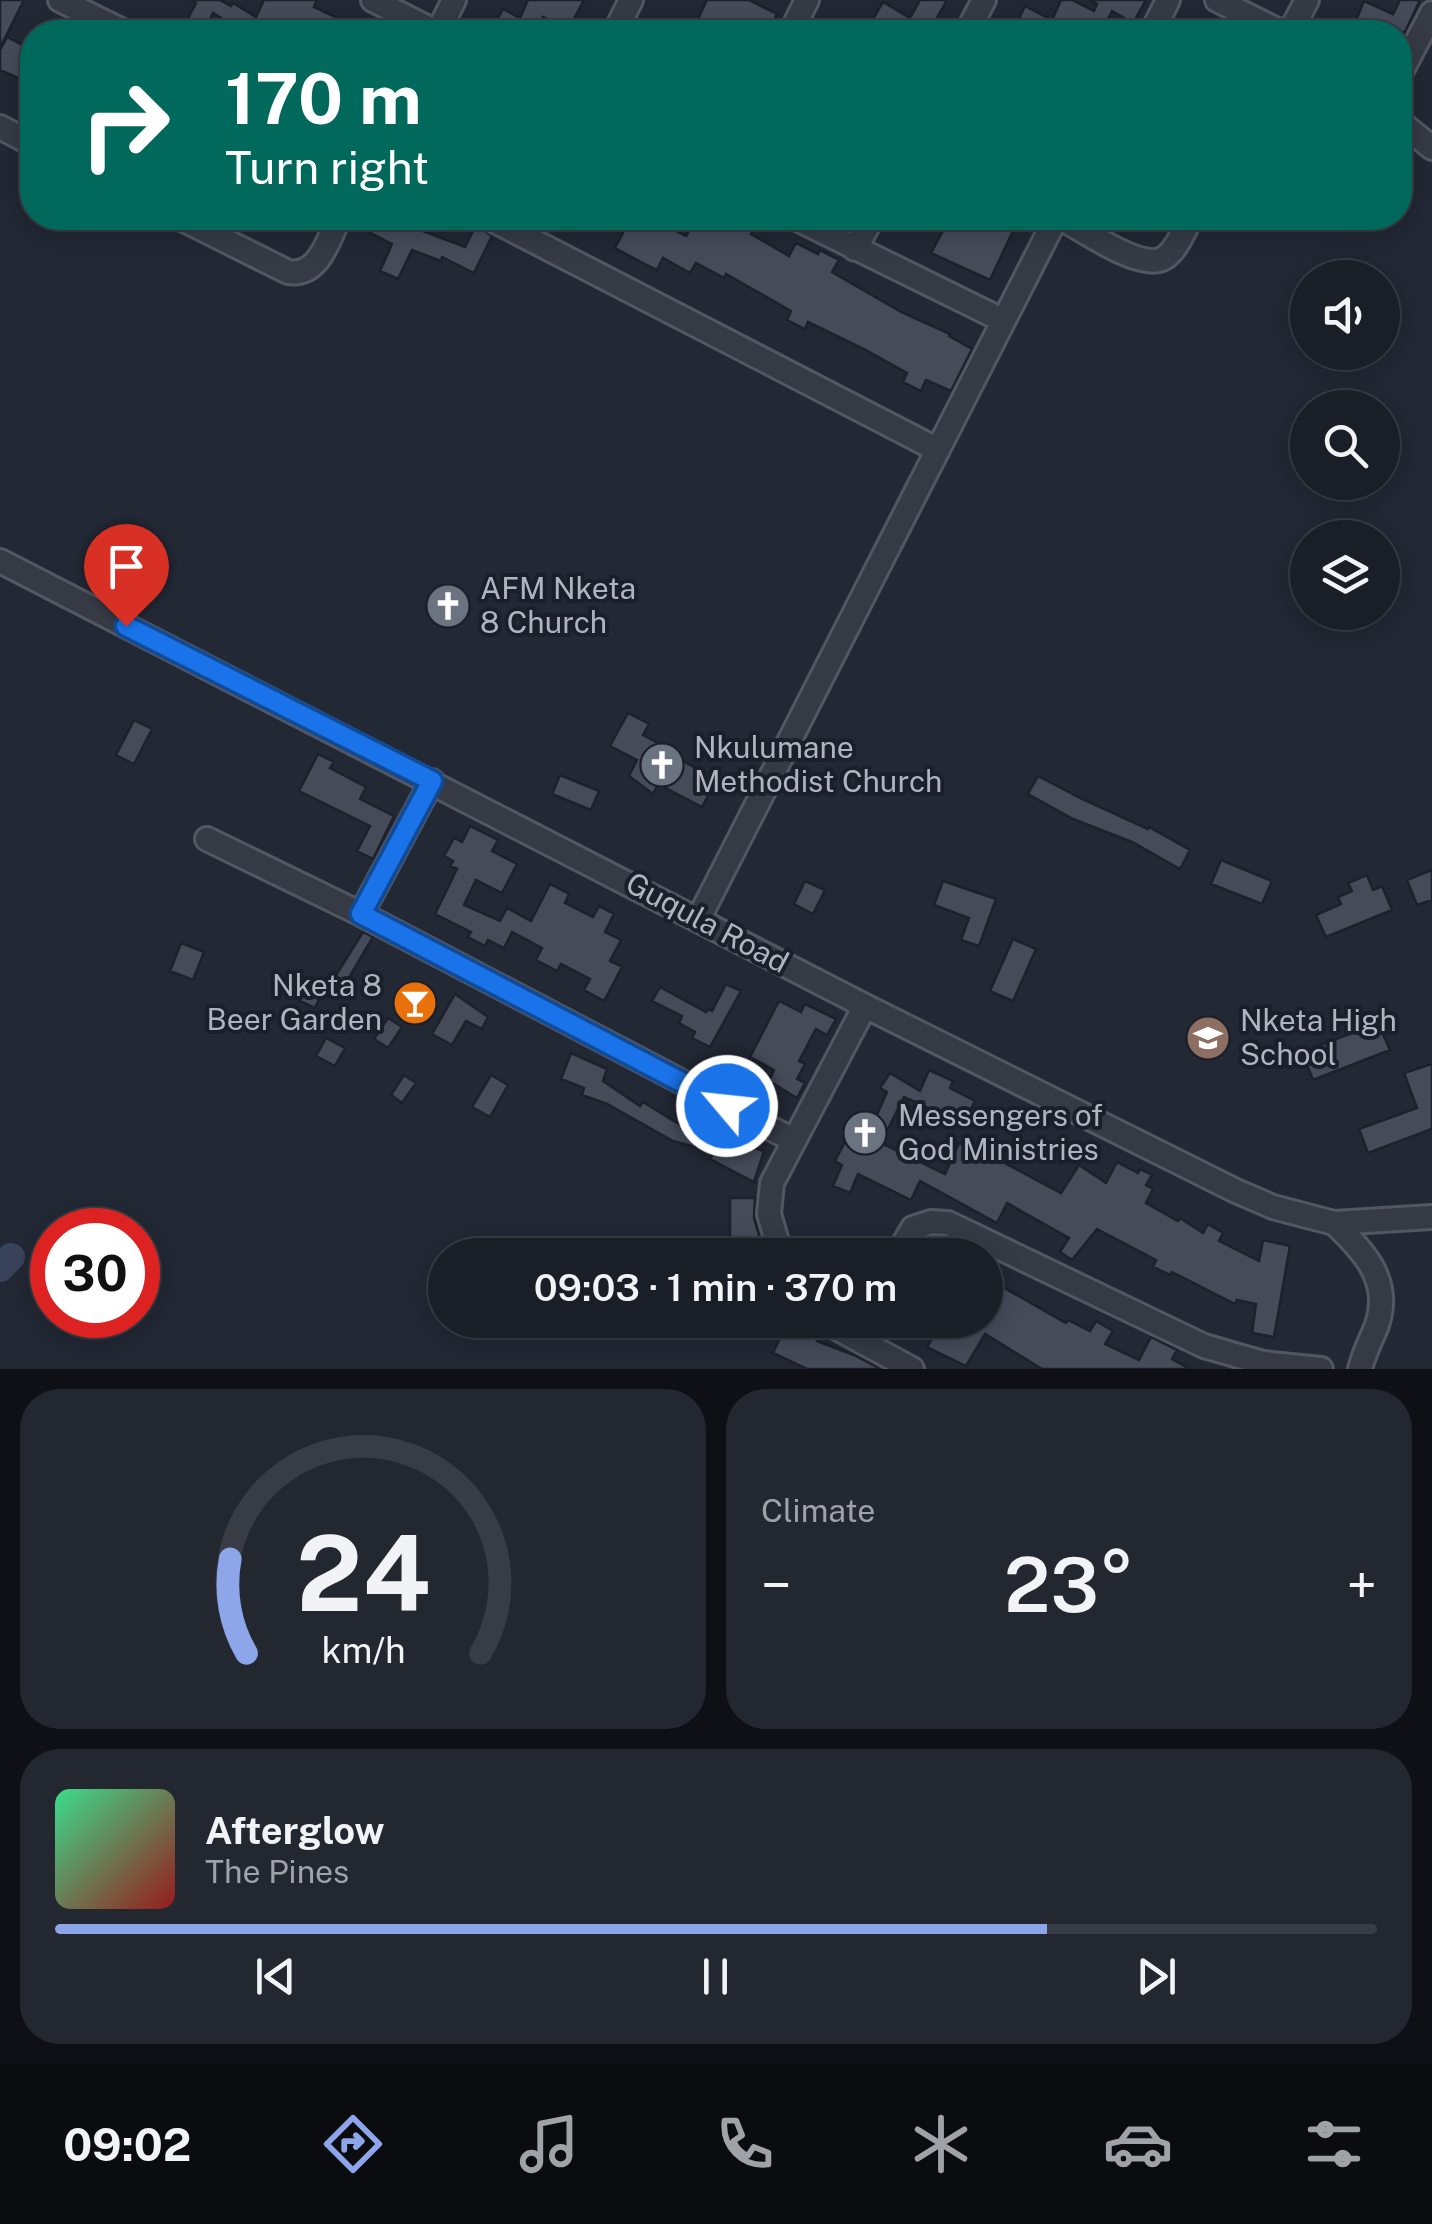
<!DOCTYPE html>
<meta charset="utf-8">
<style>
:root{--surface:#1a1e27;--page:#23272f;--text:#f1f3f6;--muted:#9fa2a7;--line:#383c44;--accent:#8da5e9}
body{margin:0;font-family:"Public Sans",sans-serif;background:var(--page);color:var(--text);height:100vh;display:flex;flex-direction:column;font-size:38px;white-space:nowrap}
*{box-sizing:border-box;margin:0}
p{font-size:32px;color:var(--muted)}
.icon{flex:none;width:55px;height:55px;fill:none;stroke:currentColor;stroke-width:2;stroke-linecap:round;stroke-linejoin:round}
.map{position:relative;height:1369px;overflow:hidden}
.panel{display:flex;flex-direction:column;gap:20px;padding:20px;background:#0e1015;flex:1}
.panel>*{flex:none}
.top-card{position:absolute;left:20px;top:20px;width:1392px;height:210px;border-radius:40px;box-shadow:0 5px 25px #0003,0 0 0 2px var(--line);background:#00695c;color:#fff;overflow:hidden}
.buttons{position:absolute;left:1290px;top:260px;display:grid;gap:20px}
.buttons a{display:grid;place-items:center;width:110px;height:110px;border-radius:50%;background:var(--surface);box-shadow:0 5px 25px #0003,0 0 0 2px var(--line);font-size:50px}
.speed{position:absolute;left:30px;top:1208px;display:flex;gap:20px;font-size:50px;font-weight:700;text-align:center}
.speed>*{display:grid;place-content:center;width:130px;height:130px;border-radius:50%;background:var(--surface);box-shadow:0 5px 25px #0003,0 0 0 2px var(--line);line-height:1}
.speed .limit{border:15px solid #d22;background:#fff;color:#111}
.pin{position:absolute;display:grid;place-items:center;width:85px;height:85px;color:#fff;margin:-102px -42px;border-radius:50% 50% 50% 0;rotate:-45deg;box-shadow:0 0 10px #0007}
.pin .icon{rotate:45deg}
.me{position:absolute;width:110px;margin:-55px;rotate:298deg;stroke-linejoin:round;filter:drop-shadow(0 0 8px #0008)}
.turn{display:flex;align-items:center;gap:35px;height:210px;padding:0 40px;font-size:45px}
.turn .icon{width:130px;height:130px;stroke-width:2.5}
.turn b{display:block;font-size:70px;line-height:85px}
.big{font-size:75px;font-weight:600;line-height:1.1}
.panel .card{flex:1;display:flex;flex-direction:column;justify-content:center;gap:15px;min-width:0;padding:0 35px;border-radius:40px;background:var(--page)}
.panel .dial{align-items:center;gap:0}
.dial svg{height:260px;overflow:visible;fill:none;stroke:var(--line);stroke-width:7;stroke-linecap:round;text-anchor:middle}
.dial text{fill:var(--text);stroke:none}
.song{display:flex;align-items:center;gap:30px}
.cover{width:120px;height:120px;border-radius:15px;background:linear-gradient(135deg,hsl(150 70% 55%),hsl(0 70% 35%))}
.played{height:10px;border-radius:5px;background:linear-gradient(90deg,var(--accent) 75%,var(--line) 75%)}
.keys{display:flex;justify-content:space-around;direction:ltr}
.heat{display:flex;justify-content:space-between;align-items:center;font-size:55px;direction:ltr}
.panel .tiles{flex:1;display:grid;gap:20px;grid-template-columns:1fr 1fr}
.card:last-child{grid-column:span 2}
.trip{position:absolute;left:428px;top:1238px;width:575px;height:100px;border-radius:50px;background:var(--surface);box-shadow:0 5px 25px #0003,0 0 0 2px var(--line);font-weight:600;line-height:100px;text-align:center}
.tabs{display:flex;height:160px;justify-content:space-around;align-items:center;background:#0a0c10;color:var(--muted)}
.tabs .icon{width:70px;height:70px}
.tabs .on{color:var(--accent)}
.tabs b{font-size:45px;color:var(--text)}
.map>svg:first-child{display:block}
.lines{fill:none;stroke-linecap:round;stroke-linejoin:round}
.river{stroke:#39435b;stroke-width:28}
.building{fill:#464b5a;stroke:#1d212b;stroke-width:2.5}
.minor-casing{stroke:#535762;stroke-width:28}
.minor{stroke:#353a45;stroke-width:22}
.route-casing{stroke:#114b97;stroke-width:25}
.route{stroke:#1a73e8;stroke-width:18}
.labels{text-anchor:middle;stroke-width:8;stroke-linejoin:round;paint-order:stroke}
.poi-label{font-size:30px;fill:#b0b4c1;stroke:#1b1f29;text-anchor:start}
.street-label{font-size:30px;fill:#b0b4c1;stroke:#1b1f29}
</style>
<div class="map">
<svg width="1432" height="1369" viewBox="0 0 1432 1369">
<rect width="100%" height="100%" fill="#222834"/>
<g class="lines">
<path class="river" d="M 0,1268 L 11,1257"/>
</g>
<path class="building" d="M 0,0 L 24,0 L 0,48 Z
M 192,0 L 220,0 L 231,6 L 233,3 L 256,17 L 264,0 L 317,0 L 314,7 L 338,18 L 336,21 L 354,32 L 244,32 L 213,13 L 204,32 L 197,32 L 184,26 L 196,3 Z
M 528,0 L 584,0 L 568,30 L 543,17 L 535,32 L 508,32 L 494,25 L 503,9 L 520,18 Z
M 707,0 L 749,0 L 777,14 L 770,29 L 754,22 L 748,32 L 717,32 L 696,23 Z
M 920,0 L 947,0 L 929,32 L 865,32 L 883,2 L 910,18 Z
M 1061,0 L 1072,0 L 1094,11 L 1097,4 L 1090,0 L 1146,0 L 1133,23 L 1112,11 L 1102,32 L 1093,32 L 1074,24 L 1071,30 L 1075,32 L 1032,32 L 1016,24 L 1025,6 L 1052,20 Z
M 1400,0 L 1420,0 L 1405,32 L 1391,32 L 1357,18 L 1364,1 L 1393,14 Z
M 7,37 L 32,50 L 32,84 L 0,70 L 0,50 Z
M 371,218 L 392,222 L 406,228 L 411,218 L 430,218 L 423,231 L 465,247 L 476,225 L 492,236 L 474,273 L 442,257 L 441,261 L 412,250 L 398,279 L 380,271 L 392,244 L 365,230 Z
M 607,218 L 651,218 L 686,236 L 696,218 L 750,218 L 757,221 L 751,234 L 789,256 L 796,243 L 818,254 L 820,250 L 839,260 L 832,272 L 901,312 L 950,334 L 949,336 L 972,349 L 951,391 L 926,380 L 921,391 L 903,382 L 907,373 L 864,349 L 808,322 L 805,329 L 787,320 L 791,311 L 726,274 L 724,278 L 696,263 L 690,273 L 663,258 L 657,270 L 639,261 L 615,248 L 626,227 Z
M 950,218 L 1019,218 L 990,280 L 931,253 Z
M 435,593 L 465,601 L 460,618 L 430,610 Z
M 628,713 L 649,724 L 643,735 L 671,750 L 669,754 L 717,779 L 702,807 L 658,784 L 653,794 L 629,776 L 637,760 L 610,746 Z
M 134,720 L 152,729 L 134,764 L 116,755 Z
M 318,754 L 334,762 L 330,768 L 366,787 L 360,799 L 394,816 L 373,859 L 357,851 L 370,826 L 299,791 Z
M 560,775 L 599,791 L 591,810 L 552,794 Z
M 1038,776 L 1082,799 L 1148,829 L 1149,827 L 1190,850 L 1180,869 L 1132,842 L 1073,819 L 1028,794 Z
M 470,826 L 498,840 L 492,851 L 517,864 L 502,893 L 476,880 L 464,905 L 500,921 L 507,908 L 531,921 L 550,884 L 569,894 L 565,903 L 593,917 L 599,906 L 614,914 L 605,932 L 621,940 L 610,961 L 622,967 L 604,1001 L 584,990 L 590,979 L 561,964 L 557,971 L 536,960 L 542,948 L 512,932 L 504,948 L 488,940 L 485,946 L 468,937 L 471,932 L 435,914 L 457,869 L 450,866 L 453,861 L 444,856 L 454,838 L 462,842 Z
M 1221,860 L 1272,881 L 1262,904 L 1211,884 Z
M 1432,870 L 1432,900 L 1417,905 L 1407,880 Z
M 1367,875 L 1373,890 L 1382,886 L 1392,910 L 1326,937 L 1316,915 L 1341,904 L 1338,897 L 1352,891 L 1348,883 Z
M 805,881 L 825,890 L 813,914 L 794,904 Z
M 943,881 L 996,899 L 979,946 L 961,940 L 969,918 L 934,905 Z
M 363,932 L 373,937 L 344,986 L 333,980 Z
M 1013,939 L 1036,949 L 1013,1001 L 990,991 Z
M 181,943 L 204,952 L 193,980 L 170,971 Z
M 309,981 L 324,988 L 315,1008 L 300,1001 Z
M 726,984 L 741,991 L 710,1047 L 692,1038 L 695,1032 L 679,1023 L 682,1016 L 652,1001 L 660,987 L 706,1012 L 708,1009 L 712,1011 Z
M 455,994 L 488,1017 L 482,1029 L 466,1021 L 452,1045 L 432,1034 Z
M 779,1001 L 801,1012 L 805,1004 L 836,1019 L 827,1035 L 816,1029 L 799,1061 L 805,1064 L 797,1079 L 805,1083 L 797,1098 L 769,1081 L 774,1070 L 750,1057 Z
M 388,1018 L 402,1027 L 388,1048 L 374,1039 Z
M 1378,1023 L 1390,1050 L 1313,1080 L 1302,1052 Z
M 326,1038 L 345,1048 L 335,1066 L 316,1056 Z
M 571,1053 L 607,1069 L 603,1081 L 640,1106 L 643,1102 L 687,1129 L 698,1108 L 713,1115 L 709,1122 L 744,1133 L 741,1144 L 764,1151 L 754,1182 L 710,1159 L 714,1152 L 673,1141 L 607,1104 L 582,1095 L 584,1088 L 561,1079 Z
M 1432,1064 L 1432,1129 L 1368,1153 L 1359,1129 L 1417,1108 L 1404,1073 Z
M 929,1070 L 953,1081 L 950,1088 L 975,1101 L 963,1124 L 904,1097 L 881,1143 L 945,1174 L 959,1143 L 978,1149 L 1061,1193 L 1079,1165 L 1106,1183 L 1117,1162 L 1138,1173 L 1140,1169 L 1152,1175 L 1146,1185 L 1153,1189 L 1146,1203 L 1178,1221 L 1180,1218 L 1203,1233 L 1208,1224 L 1223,1233 L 1219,1241 L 1259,1261 L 1263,1240 L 1290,1246 L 1274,1337 L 1252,1333 L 1256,1304 L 1237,1300 L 1235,1304 L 1172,1272 L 1170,1275 L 1153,1267 L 1156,1260 L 1097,1229 L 1072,1260 L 1060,1252 L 1069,1238 L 1007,1203 L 997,1223 L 920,1181 L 911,1200 L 858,1174 L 850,1193 L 833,1186 L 842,1165 L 835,1161 L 848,1136 L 845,1134 L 853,1117 L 872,1126 L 887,1092 L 880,1088 L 890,1073 L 920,1091 Z
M 404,1075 L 416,1083 L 402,1103 L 391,1095 Z
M 491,1075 L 508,1085 L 490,1117 L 472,1107 Z
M 730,1198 L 755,1198 L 754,1218 L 765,1255 L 734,1255 L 730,1245 Z
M 985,1277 L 1066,1323 L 1068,1320 L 1090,1331 L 1096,1321 L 1113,1331 L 1105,1344 L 1139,1360 L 1151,1337 L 1177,1350 L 1172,1359 L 1190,1369 L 1042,1369 L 985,1334 L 966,1366 L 927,1347 L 934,1335 L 930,1330 L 907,1320 L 985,1320 Z
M 788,1320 L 807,1320 L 810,1329 L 820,1336 L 817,1341 L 854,1355 L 881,1369 L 807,1369 L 773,1353 Z"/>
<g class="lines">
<defs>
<path id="minor" d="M 60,0 L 125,32
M 373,0 L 436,32
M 1217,0 L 1281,32
M 438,32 L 454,0
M 615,32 L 631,0
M 791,32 L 807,0
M 967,32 L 984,0
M 1152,32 L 1168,0
M 1290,32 L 1307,0
M 1400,74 L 1432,13
M 1400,122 L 1432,148
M 0,127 L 32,144
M 180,218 L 288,272 C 319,277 328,240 339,218
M 489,218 L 938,450
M 795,218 L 1002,320
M 1061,218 C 1083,230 1142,272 1164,258 C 1177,250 1184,230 1191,218
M 855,249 L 872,218
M 0,561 L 865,1006 L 1236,1191 L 1273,1207 L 1334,1223 L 1432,1217
M 432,781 L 361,914 L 793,1140
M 207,839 L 361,914
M 699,918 L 1056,218
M 1334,1223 C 1364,1251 1392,1281 1377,1325 C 1371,1340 1364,1353 1360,1369
M 781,1255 L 769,1214 L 772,1183 L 865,1006
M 897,1255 L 913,1228 L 931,1222 L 948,1223 L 1204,1346 L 1263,1363 L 1321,1369
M 822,1320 L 912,1369"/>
</defs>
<use href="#minor" class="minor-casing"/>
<use href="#minor" class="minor"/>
</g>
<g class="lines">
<defs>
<path id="route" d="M 126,626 L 432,781 L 361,914 L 727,1106"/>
</defs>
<use href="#route" class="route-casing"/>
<use href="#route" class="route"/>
</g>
<defs>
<symbol id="church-disc" viewBox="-11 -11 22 22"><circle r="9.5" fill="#6b7280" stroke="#1b1f29"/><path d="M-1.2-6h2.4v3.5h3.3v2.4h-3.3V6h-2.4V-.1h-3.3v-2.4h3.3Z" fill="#fff"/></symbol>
<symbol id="bar-disc" viewBox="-11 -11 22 22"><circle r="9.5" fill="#e8710a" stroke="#1b1f29"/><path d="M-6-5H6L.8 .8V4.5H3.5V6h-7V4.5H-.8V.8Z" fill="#fff"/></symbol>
<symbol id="school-disc" viewBox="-11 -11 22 22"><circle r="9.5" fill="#8d6e63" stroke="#1b1f29"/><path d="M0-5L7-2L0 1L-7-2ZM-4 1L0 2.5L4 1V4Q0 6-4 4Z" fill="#fff"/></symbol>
</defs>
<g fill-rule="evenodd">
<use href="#church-disc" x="423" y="581" width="50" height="50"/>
<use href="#church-disc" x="637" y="740" width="50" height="50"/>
<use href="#bar-disc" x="390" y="978" width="50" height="50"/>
<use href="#school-disc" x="1183" y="1013" width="50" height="50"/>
<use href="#church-disc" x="840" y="1108" width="50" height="50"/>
</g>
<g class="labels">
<g class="poi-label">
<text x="480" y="599">AFM Nketa<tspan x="480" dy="34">8 Church</tspan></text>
<text x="694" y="758">Nkulumane<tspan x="694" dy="34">Methodist Church</tspan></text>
<text x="382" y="996" text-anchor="end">Nketa 8<tspan x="382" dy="34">Beer Garden</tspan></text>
<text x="1240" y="1031">Nketa High<tspan x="1240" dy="34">School</tspan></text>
<text x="898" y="1126">Messengers of<tspan x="898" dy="34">God Ministries</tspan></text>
</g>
<g class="street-label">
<text transform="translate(707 923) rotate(28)" y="10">Guqula Road</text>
</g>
</g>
</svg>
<div class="buttons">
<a><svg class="icon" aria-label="sound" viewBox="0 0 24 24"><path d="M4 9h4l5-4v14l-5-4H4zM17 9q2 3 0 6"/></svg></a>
<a><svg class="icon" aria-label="search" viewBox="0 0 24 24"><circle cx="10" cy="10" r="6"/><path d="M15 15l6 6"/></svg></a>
<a><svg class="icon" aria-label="layers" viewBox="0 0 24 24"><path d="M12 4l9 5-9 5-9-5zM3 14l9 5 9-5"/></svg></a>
</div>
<div class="speed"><div class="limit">30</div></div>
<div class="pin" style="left:126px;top:626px;background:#d93025"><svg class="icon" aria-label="arrive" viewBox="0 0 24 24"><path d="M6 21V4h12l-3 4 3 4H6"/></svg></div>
<svg class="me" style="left:727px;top:1106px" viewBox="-20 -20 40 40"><circle r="17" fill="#1a73e8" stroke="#fff" stroke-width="3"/><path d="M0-11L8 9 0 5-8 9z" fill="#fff"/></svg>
<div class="trip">09:03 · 1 min · 370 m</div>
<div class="top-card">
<div class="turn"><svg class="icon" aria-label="right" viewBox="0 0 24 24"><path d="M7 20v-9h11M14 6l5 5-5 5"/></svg><div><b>170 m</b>Turn right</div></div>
</div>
</div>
<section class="panel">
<div class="tiles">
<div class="card dial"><svg viewBox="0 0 100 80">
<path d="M14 69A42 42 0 1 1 86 69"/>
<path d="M14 69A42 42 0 0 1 9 40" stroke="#8da5e9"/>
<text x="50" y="56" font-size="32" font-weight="700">24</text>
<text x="50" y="72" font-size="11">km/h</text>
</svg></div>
<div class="card"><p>Climate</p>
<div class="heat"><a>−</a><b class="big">23°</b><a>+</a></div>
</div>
<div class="card">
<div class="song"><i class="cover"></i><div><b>Afterglow</b><p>The Pines</p></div></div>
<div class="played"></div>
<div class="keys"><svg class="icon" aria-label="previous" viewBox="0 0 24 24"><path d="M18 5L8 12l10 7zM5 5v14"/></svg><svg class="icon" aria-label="pause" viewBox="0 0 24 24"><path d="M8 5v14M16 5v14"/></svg><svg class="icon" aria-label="next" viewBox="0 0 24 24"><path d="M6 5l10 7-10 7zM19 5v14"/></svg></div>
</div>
</div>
</section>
<nav class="tabs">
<b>09:02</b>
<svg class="icon on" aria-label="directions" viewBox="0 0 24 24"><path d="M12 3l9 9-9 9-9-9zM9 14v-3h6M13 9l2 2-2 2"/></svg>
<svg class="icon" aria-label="music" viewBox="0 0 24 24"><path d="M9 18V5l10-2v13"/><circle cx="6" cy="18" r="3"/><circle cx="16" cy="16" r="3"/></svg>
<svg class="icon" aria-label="phone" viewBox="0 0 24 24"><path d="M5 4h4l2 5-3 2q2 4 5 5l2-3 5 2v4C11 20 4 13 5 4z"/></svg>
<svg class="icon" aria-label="climate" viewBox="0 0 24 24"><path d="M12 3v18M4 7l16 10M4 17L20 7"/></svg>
<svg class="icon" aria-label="car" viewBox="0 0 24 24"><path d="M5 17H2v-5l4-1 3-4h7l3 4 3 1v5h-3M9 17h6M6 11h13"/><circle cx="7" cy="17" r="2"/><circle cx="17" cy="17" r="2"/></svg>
<svg class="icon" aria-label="filters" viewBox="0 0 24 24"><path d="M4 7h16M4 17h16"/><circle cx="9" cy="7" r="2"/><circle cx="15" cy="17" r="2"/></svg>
</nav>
